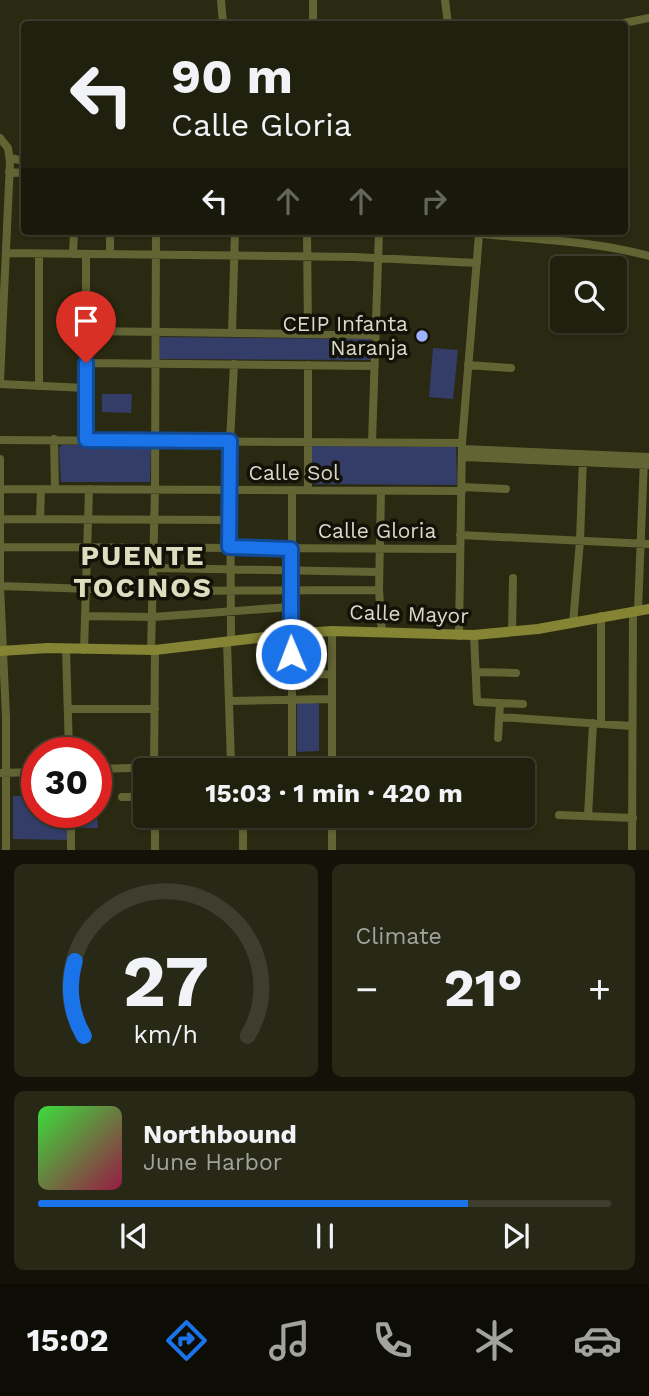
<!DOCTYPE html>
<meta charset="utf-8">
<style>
:root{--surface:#20200e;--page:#282817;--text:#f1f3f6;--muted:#a2a39e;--line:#3d3e2e;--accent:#1a73e8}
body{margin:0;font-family:"Work Sans",sans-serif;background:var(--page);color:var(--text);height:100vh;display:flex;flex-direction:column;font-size:26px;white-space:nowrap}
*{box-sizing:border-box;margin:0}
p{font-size:23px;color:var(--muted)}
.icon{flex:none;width:38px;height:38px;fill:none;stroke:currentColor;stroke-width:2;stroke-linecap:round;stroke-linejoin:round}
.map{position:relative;height:850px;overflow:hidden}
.panel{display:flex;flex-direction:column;gap:14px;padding:14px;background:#121208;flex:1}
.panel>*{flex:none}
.hud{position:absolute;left:21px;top:21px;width:607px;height:214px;border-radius:7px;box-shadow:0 2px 5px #0004,0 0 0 2px var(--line);background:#20200e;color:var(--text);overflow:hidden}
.fabs{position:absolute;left:550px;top:256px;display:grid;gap:14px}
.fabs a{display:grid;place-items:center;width:77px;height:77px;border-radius:7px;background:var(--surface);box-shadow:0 2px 5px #0004,0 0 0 2px var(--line);font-size:35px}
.speed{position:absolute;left:21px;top:737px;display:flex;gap:14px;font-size:35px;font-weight:700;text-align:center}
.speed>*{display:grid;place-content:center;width:91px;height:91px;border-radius:50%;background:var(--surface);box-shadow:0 2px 5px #0004,0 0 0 2px var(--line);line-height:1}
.speed .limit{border:10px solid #d22;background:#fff;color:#111}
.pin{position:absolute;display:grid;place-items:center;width:60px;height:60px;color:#fff;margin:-72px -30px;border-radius:50% 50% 50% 0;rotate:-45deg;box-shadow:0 0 7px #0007}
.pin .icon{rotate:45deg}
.me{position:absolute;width:77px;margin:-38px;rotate:359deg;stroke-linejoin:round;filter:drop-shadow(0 0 5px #0008)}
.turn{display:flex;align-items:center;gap:24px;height:147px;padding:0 35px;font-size:32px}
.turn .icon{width:91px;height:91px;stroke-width:2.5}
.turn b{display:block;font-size:49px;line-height:60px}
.lanes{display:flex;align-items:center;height:66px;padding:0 35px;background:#0003;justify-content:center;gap:35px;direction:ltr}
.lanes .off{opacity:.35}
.big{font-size:52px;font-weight:700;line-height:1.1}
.panel .widget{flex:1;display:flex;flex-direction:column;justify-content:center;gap:10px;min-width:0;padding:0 24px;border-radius:10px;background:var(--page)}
.panel .dial{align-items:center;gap:0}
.dial svg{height:182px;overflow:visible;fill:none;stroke:var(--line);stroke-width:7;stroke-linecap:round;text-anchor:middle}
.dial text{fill:var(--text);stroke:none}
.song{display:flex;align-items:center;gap:21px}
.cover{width:84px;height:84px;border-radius:10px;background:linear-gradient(135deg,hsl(120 70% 55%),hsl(340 70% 35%))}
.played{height:7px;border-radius:4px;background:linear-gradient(90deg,var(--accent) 75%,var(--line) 75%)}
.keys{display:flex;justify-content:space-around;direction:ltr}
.heat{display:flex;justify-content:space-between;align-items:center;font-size:38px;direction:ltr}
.panel .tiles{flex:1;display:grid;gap:14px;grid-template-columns:1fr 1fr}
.widget:last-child{grid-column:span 2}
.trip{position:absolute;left:133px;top:758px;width:402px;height:70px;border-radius:7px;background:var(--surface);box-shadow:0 2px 5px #0004,0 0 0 2px var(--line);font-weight:700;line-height:70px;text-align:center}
.menu{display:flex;height:112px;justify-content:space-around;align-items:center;background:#0d0d06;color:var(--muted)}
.menu .icon{width:49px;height:49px}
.menu .active{color:var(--accent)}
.menu b{font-size:32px;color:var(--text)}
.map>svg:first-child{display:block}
.green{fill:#333d68}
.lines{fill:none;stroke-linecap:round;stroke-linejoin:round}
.street{stroke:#636434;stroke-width:8}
.secondary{stroke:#848434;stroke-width:10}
.route-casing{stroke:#114b97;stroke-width:18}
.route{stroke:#1a73e8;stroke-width:12}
.poi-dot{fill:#9fb3fd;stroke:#121208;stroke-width:2.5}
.labels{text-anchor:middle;stroke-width:7;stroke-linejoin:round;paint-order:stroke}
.poi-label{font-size:21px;fill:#d8d9ca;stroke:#121208;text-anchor:end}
.street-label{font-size:21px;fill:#d8d9ca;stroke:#121208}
.district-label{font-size:28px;font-weight:bold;letter-spacing:2px;fill:#dddec0;stroke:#121208}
</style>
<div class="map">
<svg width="649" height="850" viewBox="0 0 649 850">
<rect width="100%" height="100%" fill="#2a2a12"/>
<path class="green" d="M 160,337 L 371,339 L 371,360 L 159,359 Z
M 433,348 L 458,350 L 453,399 L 429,397 Z
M 102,394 L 132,394 L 131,413 L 102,412 Z
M 62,445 L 149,445 L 151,447 L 150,482 L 61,482 L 59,448 Z
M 310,446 L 456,447 L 457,485 L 310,484 Z
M 297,702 L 319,702 L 319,751 L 297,752 Z
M 13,796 L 37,796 L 37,812 L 68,812 L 68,840 L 13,839 Z
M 96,803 L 98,828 L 77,828 L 77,812 L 96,812 Z
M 299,816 L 325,816 L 325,830 L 299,830 Z"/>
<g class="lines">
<path class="street" d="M 221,0 L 223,24
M 313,0 L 313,24
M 445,0 L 448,24
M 619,24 L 649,18
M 0,138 L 8,148 L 10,162 L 0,381
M 10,158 L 24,161
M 9,172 L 24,173
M 307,231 L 308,334
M 459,231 C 522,240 587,239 649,256
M 6,253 L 354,257 L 477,263
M 73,254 L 74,231
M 86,254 L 86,440
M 110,254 L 110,231
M 86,331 L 374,335
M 232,333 L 235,231
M 86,363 L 374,366
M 468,365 L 511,368
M 0,384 L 86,388
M 39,386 L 39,254
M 54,439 L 55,489
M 0,440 L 462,443
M 372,442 L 379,231
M 462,449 L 649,457
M 463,457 L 649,465
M 0,459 L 0,586 L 6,717 L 6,850
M 462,487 L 506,489
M 0,489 L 462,491
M 292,490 L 292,763
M 308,490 L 308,365
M 381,491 L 379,590 L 382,632
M 1,519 L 229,520
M 40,519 L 41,489
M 460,535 L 649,544
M 0,547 L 460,549
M 154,568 L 379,572
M 0,586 L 154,591 L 379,590
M 638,610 L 644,459
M 85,616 L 153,617 L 290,607
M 573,623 L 580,541 L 583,457
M 512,632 L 513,578
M 474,635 L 477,702 L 523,704
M 459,636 L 462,443 L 479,234
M 231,640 L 230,441 L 234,364
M 227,641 L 231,765
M 66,649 L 69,752
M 84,650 L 89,489
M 151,651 L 155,490 L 156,231
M 476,672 L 516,673
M 291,675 L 332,674
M 229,701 L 332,699
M 68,709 L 155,709
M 499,717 L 631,726
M 601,724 L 601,616
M 498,738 L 500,703
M 96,769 L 332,762
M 154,770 L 155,650
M 332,770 L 332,631
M 0,773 L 37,772
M 122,797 L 145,797
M 71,812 L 71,850
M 559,815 L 633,818
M 155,816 L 155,850
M 588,816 L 593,723
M 243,850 L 243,816
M 332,850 L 332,816
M 632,850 L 633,611"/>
<path class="secondary" d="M 0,651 L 48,648 L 155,650 L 291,634 L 332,631 L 474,635 L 538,629 L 649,609"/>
</g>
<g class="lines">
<defs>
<path id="route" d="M 86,363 L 86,440 L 230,441 L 229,547 L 291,549 L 291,654"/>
</defs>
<use href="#route" class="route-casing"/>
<use href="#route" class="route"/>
</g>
<circle class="poi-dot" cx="422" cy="336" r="7"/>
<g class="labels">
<g class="poi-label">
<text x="408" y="331">CEIP Infanta<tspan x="408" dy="24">Naranja</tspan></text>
</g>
<g class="street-label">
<text x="294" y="480">Calle Sol</text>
<text x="377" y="538">Calle Gloria</text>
<text transform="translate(409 614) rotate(2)" y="7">Calle Mayor</text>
</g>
<g class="district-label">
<text x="143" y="565">PUENTE<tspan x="143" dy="32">TOCINOS</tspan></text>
</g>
</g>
</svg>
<div class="fabs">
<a><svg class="icon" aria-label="search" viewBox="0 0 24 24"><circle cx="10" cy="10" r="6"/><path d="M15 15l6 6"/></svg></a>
</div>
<div class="speed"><div class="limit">30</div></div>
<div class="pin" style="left:86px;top:363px;background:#d93025"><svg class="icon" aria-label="arrive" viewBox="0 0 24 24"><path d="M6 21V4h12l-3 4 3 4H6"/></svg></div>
<svg class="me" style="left:291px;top:654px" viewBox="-20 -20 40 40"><circle r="17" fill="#1a73e8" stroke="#fff" stroke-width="3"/><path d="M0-11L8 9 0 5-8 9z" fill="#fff"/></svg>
<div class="trip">15:03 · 1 min · 420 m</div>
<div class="hud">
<div class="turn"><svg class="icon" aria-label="left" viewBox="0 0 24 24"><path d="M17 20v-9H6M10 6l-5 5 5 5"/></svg><div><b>90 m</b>Calle Gloria</div></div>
<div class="lanes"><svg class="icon" aria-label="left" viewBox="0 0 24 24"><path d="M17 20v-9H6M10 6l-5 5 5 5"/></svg><svg class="icon off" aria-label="ahead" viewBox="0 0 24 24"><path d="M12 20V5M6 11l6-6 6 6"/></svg><svg class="icon off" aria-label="ahead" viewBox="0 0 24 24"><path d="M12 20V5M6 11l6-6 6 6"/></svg><svg class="icon off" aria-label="right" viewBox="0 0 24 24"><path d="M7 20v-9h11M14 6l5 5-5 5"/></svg></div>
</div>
</div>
<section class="panel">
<div class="tiles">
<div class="widget dial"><svg viewBox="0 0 100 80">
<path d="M14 69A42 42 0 1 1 86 69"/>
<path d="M14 69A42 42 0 0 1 10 36" stroke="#1a73e8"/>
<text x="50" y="56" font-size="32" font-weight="700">27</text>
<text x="50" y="72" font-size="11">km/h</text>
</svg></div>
<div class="widget"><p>Climate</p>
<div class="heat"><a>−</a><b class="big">21°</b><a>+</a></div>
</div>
<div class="widget">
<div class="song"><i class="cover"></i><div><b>Northbound</b><p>June Harbor</p></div></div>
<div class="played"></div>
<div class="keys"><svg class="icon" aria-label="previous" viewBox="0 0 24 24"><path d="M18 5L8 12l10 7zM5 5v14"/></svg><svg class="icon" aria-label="pause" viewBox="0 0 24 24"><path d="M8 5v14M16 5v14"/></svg><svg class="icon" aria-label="next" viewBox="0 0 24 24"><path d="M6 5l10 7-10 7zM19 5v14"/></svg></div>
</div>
</div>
</section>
<nav class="menu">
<b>15:02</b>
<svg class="icon active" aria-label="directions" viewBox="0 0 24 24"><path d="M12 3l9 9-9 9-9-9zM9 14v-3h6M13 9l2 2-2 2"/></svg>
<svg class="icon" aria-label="music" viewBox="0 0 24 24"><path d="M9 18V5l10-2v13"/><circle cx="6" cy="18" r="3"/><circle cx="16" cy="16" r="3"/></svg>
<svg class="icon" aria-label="phone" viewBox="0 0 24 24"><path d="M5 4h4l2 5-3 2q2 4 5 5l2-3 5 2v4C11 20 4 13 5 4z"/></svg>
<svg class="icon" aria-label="climate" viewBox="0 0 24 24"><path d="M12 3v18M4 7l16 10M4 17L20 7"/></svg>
<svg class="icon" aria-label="car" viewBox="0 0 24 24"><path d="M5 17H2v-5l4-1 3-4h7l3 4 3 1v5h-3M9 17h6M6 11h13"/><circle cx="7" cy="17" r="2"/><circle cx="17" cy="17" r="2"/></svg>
</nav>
